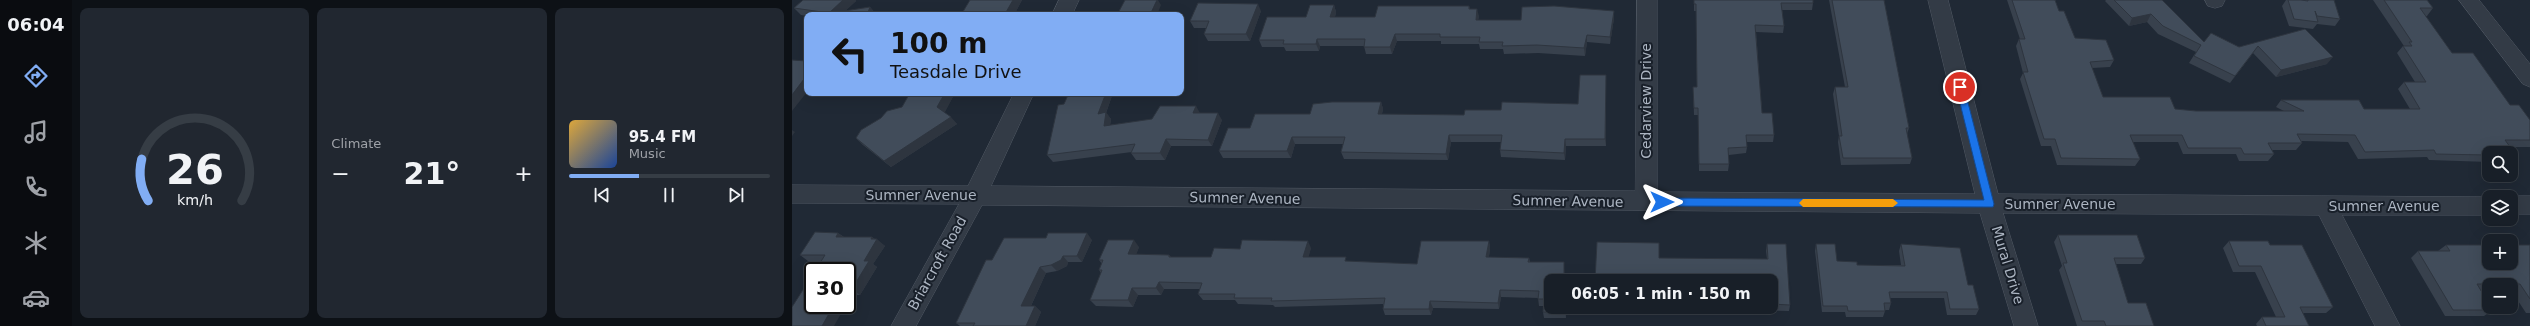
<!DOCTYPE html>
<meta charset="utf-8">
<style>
:root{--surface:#181f28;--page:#212730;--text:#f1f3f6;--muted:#9fa2a8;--line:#363d45;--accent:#81adf4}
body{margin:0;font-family:"DejaVu Sans",sans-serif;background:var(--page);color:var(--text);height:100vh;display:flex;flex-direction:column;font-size:15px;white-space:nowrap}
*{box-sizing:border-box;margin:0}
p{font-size:13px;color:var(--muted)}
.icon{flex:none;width:22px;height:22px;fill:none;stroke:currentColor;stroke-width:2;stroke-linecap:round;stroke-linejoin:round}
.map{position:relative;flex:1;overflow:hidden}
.panel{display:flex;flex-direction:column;gap:8px;padding:8px;background:#0d1116;width:720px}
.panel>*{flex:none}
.banner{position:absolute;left:12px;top:12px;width:380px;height:84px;border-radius:8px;box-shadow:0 4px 16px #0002,0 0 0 1px var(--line);background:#81adf4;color:#111;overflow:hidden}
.buttons{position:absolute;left:1690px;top:146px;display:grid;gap:8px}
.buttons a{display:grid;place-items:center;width:36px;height:36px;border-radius:8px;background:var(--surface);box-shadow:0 4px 16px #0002,0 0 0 1px var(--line);font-size:20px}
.speed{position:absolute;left:12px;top:262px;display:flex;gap:8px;font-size:20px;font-weight:700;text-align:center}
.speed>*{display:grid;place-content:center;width:52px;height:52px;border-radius:50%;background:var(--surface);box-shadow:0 4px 16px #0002,0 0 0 1px var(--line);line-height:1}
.speed .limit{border:2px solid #111;border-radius:6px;background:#fff;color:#111}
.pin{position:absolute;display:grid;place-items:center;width:34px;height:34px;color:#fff;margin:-17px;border:2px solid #fff;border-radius:50%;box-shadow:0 1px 4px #0007}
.me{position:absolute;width:44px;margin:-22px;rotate:90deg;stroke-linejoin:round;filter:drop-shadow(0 0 3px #0008)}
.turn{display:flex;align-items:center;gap:14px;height:84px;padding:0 20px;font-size:18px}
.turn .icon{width:52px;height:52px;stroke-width:2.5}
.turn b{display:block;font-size:28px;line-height:34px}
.big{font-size:30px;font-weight:600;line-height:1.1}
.panel .widget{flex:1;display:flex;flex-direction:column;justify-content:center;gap:6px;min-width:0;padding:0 14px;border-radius:8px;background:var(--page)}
.panel .dial{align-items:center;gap:0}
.dial svg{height:104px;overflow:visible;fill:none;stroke:var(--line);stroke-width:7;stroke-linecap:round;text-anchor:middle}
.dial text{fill:var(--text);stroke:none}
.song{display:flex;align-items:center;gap:12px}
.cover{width:48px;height:48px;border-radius:6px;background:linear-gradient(135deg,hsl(40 70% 55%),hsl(220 70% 35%))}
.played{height:4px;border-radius:2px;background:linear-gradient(90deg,var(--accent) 35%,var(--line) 35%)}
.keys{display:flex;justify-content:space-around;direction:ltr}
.heat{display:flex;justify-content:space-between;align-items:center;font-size:22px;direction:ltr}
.panel .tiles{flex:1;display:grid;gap:8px;grid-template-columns:repeat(3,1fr)}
.trip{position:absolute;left:752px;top:274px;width:234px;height:40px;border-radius:8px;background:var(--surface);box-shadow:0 4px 16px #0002,0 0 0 1px var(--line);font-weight:600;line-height:40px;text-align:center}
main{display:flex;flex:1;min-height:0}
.tabs{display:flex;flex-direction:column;width:72px;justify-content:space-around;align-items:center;background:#0a0c10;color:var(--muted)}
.tabs .icon{width:28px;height:28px}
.tabs .on{color:var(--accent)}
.tabs b{font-size:18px;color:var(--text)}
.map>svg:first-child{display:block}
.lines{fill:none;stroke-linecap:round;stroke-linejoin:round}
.minor-casing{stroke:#515964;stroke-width:1}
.minor{fill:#333b46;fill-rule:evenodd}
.wall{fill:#38414d}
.shaded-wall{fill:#2e353f}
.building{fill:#414c5a;stroke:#2e353f}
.route{fill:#1a73e8;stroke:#114b97}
.slow{fill:#f59e0b}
.labels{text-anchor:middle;stroke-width:4;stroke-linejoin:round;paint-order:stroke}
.street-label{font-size:14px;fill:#adb6c3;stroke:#19202a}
</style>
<main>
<nav class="tabs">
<b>06:04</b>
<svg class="icon on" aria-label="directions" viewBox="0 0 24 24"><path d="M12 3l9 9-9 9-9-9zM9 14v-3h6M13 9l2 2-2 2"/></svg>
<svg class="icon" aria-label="music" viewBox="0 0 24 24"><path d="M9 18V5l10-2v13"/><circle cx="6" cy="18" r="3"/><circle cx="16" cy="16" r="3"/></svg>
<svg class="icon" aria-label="phone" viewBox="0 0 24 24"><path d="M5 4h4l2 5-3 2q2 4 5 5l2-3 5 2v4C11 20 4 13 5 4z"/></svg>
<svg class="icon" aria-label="climate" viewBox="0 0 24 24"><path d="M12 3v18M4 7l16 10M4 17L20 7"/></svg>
<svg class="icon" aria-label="car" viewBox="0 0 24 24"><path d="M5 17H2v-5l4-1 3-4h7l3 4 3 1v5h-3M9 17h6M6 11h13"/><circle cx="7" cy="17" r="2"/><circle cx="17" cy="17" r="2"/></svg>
</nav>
<section class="panel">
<div class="tiles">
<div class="widget dial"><svg viewBox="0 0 100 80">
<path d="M14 69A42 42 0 1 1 86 69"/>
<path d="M14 69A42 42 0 0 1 9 37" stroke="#81adf4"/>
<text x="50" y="56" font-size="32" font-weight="700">26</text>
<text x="50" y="72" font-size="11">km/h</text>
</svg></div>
<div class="widget"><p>Climate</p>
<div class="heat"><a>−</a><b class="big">21°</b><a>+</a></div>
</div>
<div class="widget">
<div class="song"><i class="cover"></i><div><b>95.4 FM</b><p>Music</p></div></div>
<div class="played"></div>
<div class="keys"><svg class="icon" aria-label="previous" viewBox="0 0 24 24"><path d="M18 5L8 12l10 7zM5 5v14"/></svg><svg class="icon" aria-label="pause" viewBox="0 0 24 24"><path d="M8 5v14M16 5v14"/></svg><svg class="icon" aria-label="next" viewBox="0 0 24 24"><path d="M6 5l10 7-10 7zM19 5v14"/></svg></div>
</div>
</div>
</section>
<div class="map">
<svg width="1738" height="326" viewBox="0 0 1738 326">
<rect width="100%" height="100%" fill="#202935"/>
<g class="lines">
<defs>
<path id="minor" d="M 267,0 L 287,0 L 280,15 L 260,15 Z
M 845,0 L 865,0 L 865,192 L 1183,194 L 1136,0 L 1156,0 L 1206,194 L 1697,197 L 1697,215 L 1550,215 L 1608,326 L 1583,326 L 1527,215 L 1211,213 L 1246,326 L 1222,326 L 1188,213 L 190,205 L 124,326 L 99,326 L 167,204 L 0,203 L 0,185 L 176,186 L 222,93 L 242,93 L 199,186 L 843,191 Z
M 1413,0 L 1433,0 L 1430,6 L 1423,8 L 1416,6 Z
M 1667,0 L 1687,0 L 1738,64 L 1738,87 L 1731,84 Z
M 1719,196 L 1738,196 L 1738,214 L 1719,214 L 1719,197 L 1715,197 Z"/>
</defs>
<use href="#minor" class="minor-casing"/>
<use href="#minor" class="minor"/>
</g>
<path class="wall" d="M 11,0 L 63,0 L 64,1 L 53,11 L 78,7 L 84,14 L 84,15 L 15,15 L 15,16 L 9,15 L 2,8 Z
M 178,0 L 230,0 L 222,15 L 169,15 Z
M 902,0 L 1021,0 L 1021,3 L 1020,10 L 990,10 L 992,26 L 991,33 L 964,32 L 970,113 L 982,135 L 981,142 L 954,142 L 955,147 L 954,153 L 937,155 L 937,164 L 936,171 L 907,171 L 906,115 L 902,115 L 901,87 L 905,87 L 904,11 L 902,11 Z
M 1037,0 L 1092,0 L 1117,128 L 1115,134 L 1120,158 L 1118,164 L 1049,165 L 1046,142 L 1047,136 L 1041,94 L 1043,87 L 1053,87 Z
M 1215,0 L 1263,0 L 1267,11 L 1283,38 L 1322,60 L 1318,67 L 1300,68 L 1311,97 L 1383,109 L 1404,111 L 1492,111 L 1484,107 L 1489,100 L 1572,109 L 1618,109 L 1606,89 L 1612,82 L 1623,82 L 1605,53 L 1611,46 L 1612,46 L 1581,0 L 1635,0 L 1641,8 L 1635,16 L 1633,16 L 1660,53 L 1718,105 L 1738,120 L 1738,147 L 1718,147 L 1724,155 L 1719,159 L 1719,153 L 1697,153 L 1697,162 L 1637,160 L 1635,157 L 1566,159 L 1556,142 L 1509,141 L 1510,143 L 1504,150 L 1480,150 L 1482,154 L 1476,161 L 1447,161 L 1444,154 L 1391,154 L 1386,142 L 1341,142 L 1348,159 L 1343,166 L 1265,165 L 1259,146 L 1249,146 L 1228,79 L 1231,73 L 1224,46 L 1227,39 L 1228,39 Z
M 1314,0 L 1370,0 L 1412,42 L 1447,47 L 1513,29 L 1535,64 L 1484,77 L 1461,53 L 1438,83 L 1397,63 L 1404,52 L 1366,34 L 1355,22 L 1337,26 L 1313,1 Z
M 1494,0 L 1542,0 L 1548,19 L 1543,26 L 1525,24 L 1521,29 L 1497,26 L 1490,6 Z
M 542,5 L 544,12 L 543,17 L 583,17 L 677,6 L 678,9 L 687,16 L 686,20 L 729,20 L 822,11 L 822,18 L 818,44 L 795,42 L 793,56 L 746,53 L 712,54 L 711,49 L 688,49 L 687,44 L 649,44 L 649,41 L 605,41 L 600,54 L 574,54 L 572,46 L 528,46 L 527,51 L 494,51 L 492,47 L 470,47 L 467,40 Z
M 469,11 L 458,41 L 416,41 L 412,34 L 414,28 L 402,28 L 398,21 Z
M 814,82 L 814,146 L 774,146 L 773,160 L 709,157 L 708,150 L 709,142 L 659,142 L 656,160 L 552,159 L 549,152 L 551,144 L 503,144 L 499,158 L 431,158 L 427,151 L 458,128 L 518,114 L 589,102 L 591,109 L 590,114 L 672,115 L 709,110 L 786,104 Z
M 118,93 L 163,93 L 152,113 L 165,124 L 99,167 L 71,145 L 64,138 L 110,107 Z
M 321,93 L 314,113 L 319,119 L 318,125 L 408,113 L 430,120 L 420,146 L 379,146 L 373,160 L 344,160 L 339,153 L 340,152 L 261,162 L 255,155 L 272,104 Z
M 46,233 L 52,237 L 80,237 L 93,246 L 81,264 L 85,267 L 68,295 L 60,295 L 55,303 L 55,271 L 29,262 L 16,261 L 8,255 Z
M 1266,235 L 1353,258 L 1349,264 L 1324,264 L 1336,303 L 1362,326 L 1285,326 L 1267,270 L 1270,266 L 1262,242 Z
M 300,240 L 290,262 L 276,262 L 275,266 L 265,271 L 254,273 L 239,306 L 243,306 L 249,312 L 243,326 L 168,326 L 164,323 L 200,260 Z
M 697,241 L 698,248 L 697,257 L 737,258 L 738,262 L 772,262 L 772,268 L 774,318 L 752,318 L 751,312 L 752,306 L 747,306 L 746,298 L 709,297 L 707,309 L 641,308 L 639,315 L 593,315 L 591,309 L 591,304 L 483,307 L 481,305 L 446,304 L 443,300 L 411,300 L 406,294 L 408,289 L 372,289 L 369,295 L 346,295 L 341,307 L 304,306 L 298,300 L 309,273 L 307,270 L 310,264 L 307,260 L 347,247 L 344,254 L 377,255 L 379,257 L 419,257 L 448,249 L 519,248 L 516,257 L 556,261 L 625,264 Z
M 1437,241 L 1478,245 L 1541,307 L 1534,313 L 1511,313 L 1517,326 L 1465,326 L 1464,324 L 1470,317 L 1484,317 L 1463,272 L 1441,272 L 1431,248 Z
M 975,244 L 998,305 L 997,311 L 960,310 L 960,307 L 979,307 L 979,281 L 867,258 L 975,259 L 974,251 Z
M 1024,244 L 1045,261 L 1065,265 L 1109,265 L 1107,251 L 1109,244 L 1176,285 L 1187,309 L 1184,315 L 1155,315 L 1152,298 L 1098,298 L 1099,303 L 1097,310 L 1093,310 L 1093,311 L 1091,317 L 1054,317 L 1053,312 L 1030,312 L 1023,251 Z
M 1654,245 L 1738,245 L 1738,313 L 1734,313 L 1719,290 L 1719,285 L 1697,285 L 1697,291 L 1689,291 L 1701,310 L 1692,316 L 1653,316 L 1619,258 L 1626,251 L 1646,251 Z
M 801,307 L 917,307 L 917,311 L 821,312 L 821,315 L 802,315 Z"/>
<path class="shaded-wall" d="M 51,0 L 63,0 L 64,1 L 49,15 L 39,15 L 37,13 Z
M 221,0 L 230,0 L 222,15 L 214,15 L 213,14 Z
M 365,0 L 366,0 L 369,5 L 365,15 L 358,15 Z
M 466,4 L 469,11 L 458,41 L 454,34 Z
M 542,5 L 544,12 L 541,25 L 538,17 Z
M 78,7 L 84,14 L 84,15 L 75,15 Z
M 685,9 L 687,16 L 685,27 L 684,20 Z
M 822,11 L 822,18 L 818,44 L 818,37 Z
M 1359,14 L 1355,22 L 1337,26 L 1340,18 Z
M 603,34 L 605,41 L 600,54 L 598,47 Z
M 795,35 L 795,42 L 793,56 L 792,48 Z
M 525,39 L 528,46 L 527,51 L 524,44 Z
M 1466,46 L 1461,53 L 1438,83 L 1443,76 Z
M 1541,57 L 1535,64 L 1484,77 L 1489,70 Z
M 15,75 L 15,92 L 0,111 L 0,95 Z
M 814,75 L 814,146 L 813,139 Z
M 153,93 L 163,93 L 152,114 L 145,107 Z
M 314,93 L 321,93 L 311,121 L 306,114 Z
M 589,102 L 591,109 L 588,121 L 586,114 Z
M 404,106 L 408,113 L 401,113 Z
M 314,112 L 319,119 L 317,133 L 312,126 Z
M 426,113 L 430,120 L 420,146 L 416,140 Z
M 159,117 L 165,124 L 99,167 L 92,161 Z
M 0,130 L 3,132 L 0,136 Z
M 657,135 L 659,142 L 656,160 L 654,154 Z
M 500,137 L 503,144 L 499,158 L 495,151 Z
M 374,139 L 379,146 L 373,160 L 368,153 Z
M 773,139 L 774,146 L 773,160 L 772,153 Z
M 46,233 L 54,239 L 44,237 Z
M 295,233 L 300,240 L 290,262 L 285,256 Z
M 80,237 L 84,241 L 85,239 L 93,246 L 81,264 L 85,267 L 68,295 L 60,289 L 72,261 Z
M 342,240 L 347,247 L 342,261 L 336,254 Z
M 516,241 L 519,248 L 515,263 L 511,257 Z
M 697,241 L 698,248 L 696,263 L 694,257 Z
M 271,256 L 276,262 L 275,266 L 265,271 L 259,265 Z
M 772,262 L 772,268 L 773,281 L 772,281 Z
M 248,267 L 254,273 L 236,312 L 229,306 Z
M 367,282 L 372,289 L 369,295 L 364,288 Z
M 340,288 L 346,295 L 341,307 L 336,300 Z
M 708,290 L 709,297 L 707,309 L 706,303 Z
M 55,291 L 60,295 L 55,303 Z
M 638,301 L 641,308 L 639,315 L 637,309 Z
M 42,305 L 54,305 L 42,326 L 30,326 Z
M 243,306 L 249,312 L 243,326 L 234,326 Z"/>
<path class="building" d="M 11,0 L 51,0 L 37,13 L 2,8 Z
M 178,0 L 221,0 L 213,14 L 169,15 Z
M 333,0 L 365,0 L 358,15 L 325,15 Z
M 902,0 L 1021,0 L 1021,3 L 989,3 L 992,26 L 963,25 L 970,113 L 980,113 L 982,135 L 954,135 L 955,147 L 936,148 L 937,164 L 907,164 L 906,108 L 902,108 L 901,87 L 905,87 L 904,4 L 902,4 Z
M 1040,0 L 1092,0 L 1117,128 L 1114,128 L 1120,158 L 1051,158 L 1047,136 L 1050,136 L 1043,87 L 1056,87 Z
M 1220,0 L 1263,0 L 1267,11 L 1272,11 L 1283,38 L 1314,40 L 1322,60 L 1298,62 L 1311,97 L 1378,97 L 1383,109 L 1404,111 L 1512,111 L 1489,100 L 1567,100 L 1572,109 L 1628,109 L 1612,82 L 1634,82 L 1611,46 L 1620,46 L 1617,42 L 1620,42 L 1592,0 L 1635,0 L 1641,8 L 1628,8 L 1660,53 L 1681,53 L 1718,105 L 1727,105 L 1738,120 L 1738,140 L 1713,140 L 1724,155 L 1719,155 L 1719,153 L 1697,153 L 1697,155 L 1695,155 L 1644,154 L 1642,150 L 1573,152 L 1563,135 L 1505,134 L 1510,143 L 1476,143 L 1482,154 L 1452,154 L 1449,148 L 1396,148 L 1390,135 L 1338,135 L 1348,159 L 1269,158 L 1263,139 L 1252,139 L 1231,72 L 1236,72 L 1227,39 L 1233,39 Z
M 1322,0 L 1370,0 L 1412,42 L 1419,33 L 1447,47 L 1513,29 L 1541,57 L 1489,70 L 1466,46 L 1443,76 L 1402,56 L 1409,45 L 1371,26 L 1359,14 L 1340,18 Z
M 1496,0 L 1509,0 L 1516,1 L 1516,0 L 1542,0 L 1548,19 L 1525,16 L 1523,11 L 1526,22 L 1502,19 Z
M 406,3 L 466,4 L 454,34 L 412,34 L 417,21 L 398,21 Z
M 518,5 L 542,5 L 538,17 L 583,17 L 586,6 L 677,6 L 677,9 L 685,9 L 684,20 L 729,20 L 730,7 L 762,6 L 822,11 L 818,37 L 795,35 L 792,48 L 745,45 L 710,46 L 711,42 L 687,42 L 688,37 L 648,37 L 648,34 L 603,34 L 598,47 L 572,47 L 573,39 L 525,39 L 524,44 L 491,44 L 492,40 L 467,40 L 475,17 L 514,17 Z
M 78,7 L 75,15 L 45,15 L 46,12 Z
M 0,60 L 15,61 L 15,75 L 0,95 Z
M 788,75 L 814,75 L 813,139 L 773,139 L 772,153 L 708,150 L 710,135 L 657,135 L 654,154 L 549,152 L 553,137 L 500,137 L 495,151 L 427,151 L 436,128 L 458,128 L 463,114 L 518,114 L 521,104 L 540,102 L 589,102 L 586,114 L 672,115 L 673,110 L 709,110 L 710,102 L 786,104 Z
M 118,93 L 153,93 L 145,107 L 159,117 L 92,161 L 64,138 L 69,130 L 89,118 L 95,111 L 110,107 Z
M 277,93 L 314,93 L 306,114 L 314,112 L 312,126 L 360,119 L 368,106 L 404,106 L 401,113 L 426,113 L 416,140 L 374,139 L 368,153 L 339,153 L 343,144 L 255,155 L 266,105 L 272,104 Z
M 23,232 L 46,233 L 44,237 L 80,237 L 79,239 L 85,239 L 72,261 L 77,261 L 60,289 L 55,289 L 55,271 L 23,271 L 33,255 L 8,255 Z
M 256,233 L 295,233 L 285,256 L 271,256 L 269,260 L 259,265 L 248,267 L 229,306 L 243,306 L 234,326 L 181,326 L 183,323 L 164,323 L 194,260 L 200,260 L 212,238 L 254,238 Z
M 1266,235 L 1345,235 L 1353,258 L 1322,258 L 1336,303 L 1354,303 L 1362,326 L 1314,326 L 1312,321 L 1290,321 L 1271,263 L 1275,263 Z
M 316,240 L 342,240 L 336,254 L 377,255 L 377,257 L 419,257 L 422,248 L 448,249 L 450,240 L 516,241 L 511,257 L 554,257 L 553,261 L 625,264 L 629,241 L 697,241 L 694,257 L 737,258 L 736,262 L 772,262 L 772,281 L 759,281 L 759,307 L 773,307 L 773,312 L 751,312 L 752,299 L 746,299 L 747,291 L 708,290 L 706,303 L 638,301 L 637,309 L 591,309 L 593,298 L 479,301 L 480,298 L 442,298 L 443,294 L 406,294 L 410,283 L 367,282 L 364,288 L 340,288 L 336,300 L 298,300 L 310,270 L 307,270 L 311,260 L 307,260 Z
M 1437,241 L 1476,241 L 1478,245 L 1510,245 L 1541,307 L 1508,307 L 1517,326 L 1474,326 L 1470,317 L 1493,317 L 1469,266 L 1447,266 Z
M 805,242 L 867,243 L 867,258 L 976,259 L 975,244 L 994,244 L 998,305 L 979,304 L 979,281 L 803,281 Z
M 1024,244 L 1043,244 L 1045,261 L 1065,262 L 1065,265 L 1113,266 L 1109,244 L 1168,248 L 1176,285 L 1181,285 L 1187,309 L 1158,309 L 1155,292 L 1097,292 L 1099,303 L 1092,303 L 1093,311 L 1056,311 L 1055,306 L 1031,306 Z
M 1654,245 L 1697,245 L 1697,263 L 1719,263 L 1719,245 L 1738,245 L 1738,299 L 1728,284 L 1685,284 L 1697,304 L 1697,307 L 1699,307 L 1701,310 L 1661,310 L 1626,251 L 1658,251 Z
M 21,274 L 21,305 L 42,305 L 30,326 L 34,326 L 0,326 L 0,307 Z
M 801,307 L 821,307 L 821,309 L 801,309 Z"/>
<path class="route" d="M 1168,84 L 1172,87 L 1202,204 L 1201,207 L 870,206 L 865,202 L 870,198 L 1192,200 L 1164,87 Z"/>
<path class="slow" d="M 1011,199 L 1101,199 L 1106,203 L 1101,207 L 1011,207 L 1007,203 Z"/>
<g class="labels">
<g class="street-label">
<text transform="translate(854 101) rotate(-90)" y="5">Cedarview Drive</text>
<text x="129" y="200">Sumner Avenue</text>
<text transform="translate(453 198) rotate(1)" y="5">Sumner Avenue</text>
<text transform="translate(776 201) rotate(1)" y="5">Sumner Avenue</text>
<text x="1268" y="209">Sumner Avenue</text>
<text x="1592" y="211">Sumner Avenue</text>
<text transform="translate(145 263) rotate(-61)" y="5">Briarcroft Road</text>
<text transform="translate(1216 265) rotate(73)" y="5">Mural Drive</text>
</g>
</g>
</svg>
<div class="buttons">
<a><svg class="icon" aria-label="search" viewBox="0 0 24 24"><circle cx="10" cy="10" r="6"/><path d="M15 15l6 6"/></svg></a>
<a><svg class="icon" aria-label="layers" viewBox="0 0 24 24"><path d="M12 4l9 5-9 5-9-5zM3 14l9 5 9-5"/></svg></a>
<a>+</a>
<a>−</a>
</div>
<div class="speed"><div class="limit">30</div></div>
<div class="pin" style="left:1168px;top:87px;background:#d93025"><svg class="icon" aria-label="arrive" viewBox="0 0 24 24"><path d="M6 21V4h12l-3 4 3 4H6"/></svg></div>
<svg class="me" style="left:870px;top:202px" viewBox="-20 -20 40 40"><path d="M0-17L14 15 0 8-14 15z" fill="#1a73e8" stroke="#fff" stroke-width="4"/></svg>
<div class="trip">06:05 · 1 min · 150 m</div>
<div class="banner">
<div class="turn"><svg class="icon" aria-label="left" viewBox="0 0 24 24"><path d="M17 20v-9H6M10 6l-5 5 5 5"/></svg><div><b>100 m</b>Teasdale Drive</div></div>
</div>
</div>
</main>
